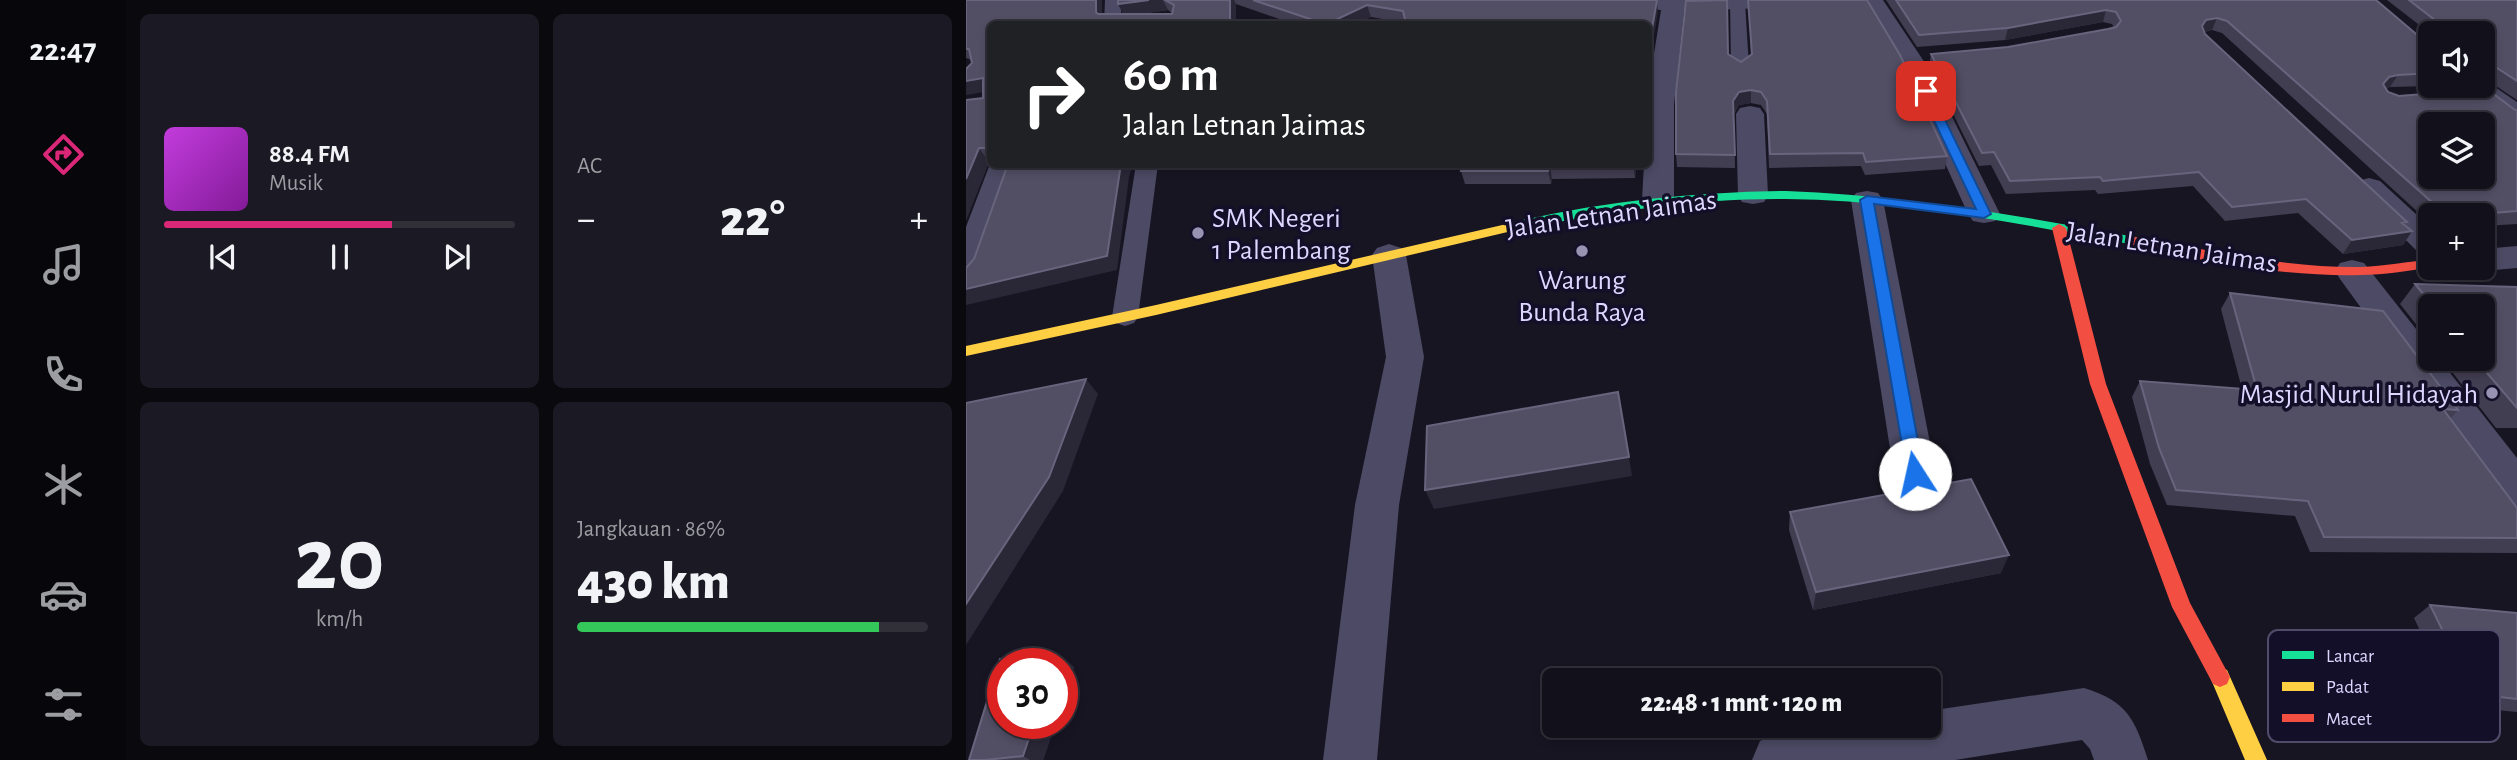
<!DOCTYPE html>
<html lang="id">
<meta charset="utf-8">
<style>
:root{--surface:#12101a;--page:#1b1923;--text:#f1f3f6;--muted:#9c9da2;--line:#313039;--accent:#db2777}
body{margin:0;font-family:"Alegreya Sans",sans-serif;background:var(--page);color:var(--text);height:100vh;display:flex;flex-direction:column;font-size:26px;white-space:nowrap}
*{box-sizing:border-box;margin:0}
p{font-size:23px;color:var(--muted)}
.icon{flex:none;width:38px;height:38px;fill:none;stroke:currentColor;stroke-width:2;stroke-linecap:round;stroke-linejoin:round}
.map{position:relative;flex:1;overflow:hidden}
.drawer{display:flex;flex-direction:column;gap:14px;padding:14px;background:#0a090e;width:840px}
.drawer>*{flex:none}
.banner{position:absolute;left:21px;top:21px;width:665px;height:147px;border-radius:10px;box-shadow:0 4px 10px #0003,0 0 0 2px var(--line);background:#202124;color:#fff;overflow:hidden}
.controls{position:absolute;left:1452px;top:21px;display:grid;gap:14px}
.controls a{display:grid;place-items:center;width:77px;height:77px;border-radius:10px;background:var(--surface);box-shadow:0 4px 10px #0003,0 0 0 2px var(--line);font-size:35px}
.speed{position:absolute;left:21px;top:648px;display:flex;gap:14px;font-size:35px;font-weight:700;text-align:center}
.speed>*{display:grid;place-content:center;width:91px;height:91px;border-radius:50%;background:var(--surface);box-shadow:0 4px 10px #0003,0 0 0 2px var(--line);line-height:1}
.speed .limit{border:10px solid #d22;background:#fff;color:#111}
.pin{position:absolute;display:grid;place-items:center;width:60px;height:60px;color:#fff;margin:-30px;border-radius:14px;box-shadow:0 4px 10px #0006}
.me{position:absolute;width:77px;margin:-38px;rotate:350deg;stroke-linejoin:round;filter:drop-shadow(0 0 5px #0008)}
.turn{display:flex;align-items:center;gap:24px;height:147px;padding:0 21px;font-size:32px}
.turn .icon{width:91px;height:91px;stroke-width:2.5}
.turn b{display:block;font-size:49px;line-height:60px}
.big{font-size:52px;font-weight:800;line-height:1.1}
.drawer .card{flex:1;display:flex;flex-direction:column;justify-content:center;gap:10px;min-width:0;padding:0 24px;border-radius:10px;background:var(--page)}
.drawer .dial{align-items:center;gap:0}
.dial b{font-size:91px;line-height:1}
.song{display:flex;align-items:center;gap:21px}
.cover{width:84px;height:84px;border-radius:10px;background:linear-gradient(135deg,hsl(290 70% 55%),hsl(290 70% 35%))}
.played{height:7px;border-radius:4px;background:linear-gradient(90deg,var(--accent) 65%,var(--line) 65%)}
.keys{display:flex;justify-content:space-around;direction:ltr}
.heat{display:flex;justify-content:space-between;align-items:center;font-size:38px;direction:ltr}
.charge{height:10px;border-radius:5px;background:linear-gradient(90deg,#34c759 86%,var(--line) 0)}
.drawer .tiles{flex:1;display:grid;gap:14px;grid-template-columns:repeat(2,1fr)}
.trip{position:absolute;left:576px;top:668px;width:399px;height:70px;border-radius:10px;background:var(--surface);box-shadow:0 4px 10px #0003,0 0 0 2px var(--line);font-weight:800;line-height:70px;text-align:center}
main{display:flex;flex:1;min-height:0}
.menu{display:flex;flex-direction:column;width:126px;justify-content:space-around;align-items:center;background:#07060a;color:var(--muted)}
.menu .icon{width:49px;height:49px}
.menu .active{color:var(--accent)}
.menu b{font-size:32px;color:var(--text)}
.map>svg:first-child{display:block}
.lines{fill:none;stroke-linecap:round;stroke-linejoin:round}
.lane{fill:#4c4a64;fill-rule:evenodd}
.street{fill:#4c4a64;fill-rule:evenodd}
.fast{fill:#16e098;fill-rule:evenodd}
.slow{fill:#ffcf43;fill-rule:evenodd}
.jam{fill:#f24e42;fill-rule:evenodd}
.wall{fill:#423e52;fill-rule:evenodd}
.shaded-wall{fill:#2a2737}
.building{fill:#524f65;stroke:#68647d;stroke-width:2;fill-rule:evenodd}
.route{fill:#1a73e8;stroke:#114b97;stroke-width:2}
.poi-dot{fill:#9893b2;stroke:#140f29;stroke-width:2.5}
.labels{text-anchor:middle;stroke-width:7;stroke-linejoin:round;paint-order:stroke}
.street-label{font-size:28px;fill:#ddd7ff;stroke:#140f29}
.poi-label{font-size:28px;fill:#ddd7ff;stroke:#140f29;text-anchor:start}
.key{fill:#140f29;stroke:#504b69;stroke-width:2}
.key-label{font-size:19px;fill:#ddd7ff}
</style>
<main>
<nav class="menu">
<b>22:47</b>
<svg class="icon active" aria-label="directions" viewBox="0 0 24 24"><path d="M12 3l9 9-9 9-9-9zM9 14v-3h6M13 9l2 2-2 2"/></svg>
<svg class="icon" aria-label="music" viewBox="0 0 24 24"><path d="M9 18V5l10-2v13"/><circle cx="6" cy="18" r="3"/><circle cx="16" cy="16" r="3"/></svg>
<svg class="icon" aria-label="phone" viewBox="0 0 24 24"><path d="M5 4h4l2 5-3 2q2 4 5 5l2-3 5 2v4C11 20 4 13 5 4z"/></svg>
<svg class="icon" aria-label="climate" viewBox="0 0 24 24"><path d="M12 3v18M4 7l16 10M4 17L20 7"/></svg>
<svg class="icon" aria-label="car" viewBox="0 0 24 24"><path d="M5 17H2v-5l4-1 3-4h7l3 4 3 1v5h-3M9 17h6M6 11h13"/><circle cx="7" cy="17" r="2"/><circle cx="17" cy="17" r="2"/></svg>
<svg class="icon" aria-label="filters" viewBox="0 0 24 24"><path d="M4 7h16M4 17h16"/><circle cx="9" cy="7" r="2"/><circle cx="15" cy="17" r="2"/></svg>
</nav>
<section class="drawer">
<div class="tiles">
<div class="card">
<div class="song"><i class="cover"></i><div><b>88.4 FM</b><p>Musik</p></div></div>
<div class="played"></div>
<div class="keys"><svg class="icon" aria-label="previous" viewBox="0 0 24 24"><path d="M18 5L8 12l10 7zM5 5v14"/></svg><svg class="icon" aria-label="pause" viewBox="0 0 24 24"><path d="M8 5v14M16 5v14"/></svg><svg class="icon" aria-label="next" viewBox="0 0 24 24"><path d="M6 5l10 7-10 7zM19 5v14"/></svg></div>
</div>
<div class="card"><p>AC</p>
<div class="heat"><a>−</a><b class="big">22°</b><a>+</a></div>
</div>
<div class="card dial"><b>20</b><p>km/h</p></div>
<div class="card"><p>Jangkauan · 86%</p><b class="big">430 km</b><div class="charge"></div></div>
</div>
</section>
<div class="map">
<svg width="1551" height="760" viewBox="0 0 1551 760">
<rect width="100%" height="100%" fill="#181523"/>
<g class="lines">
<path class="lane" d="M 139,0 L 155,0 L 155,24 L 138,24 Z
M 764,0 L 779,2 L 783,67 L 774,73 L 765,67 Z
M 170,164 L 192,164 L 172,317 L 168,323 L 159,326 L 150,323 L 146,317 Z"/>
<path class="street" d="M 626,0 L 837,0 L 834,5 L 826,7 L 718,11 L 708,105 L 708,200 L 703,207 L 692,209 L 681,207 L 676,200 L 678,164 L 682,164 L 682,91 L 695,10 L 637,7 L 629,5 Z
M 895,0 L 917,0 L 961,66 L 1034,214 L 1029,221 L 1018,223 L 1007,221 L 1002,214 L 935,66 Z
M 1517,79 L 1551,102 L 1551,123 L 1541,121 L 1499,86 L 1517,86 Z
M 784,106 L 794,108 L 798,114 L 802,195 L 798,202 L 787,204 L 776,202 L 772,195 L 770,114 L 774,108 Z
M 24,164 L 54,164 L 17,271 L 12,279 L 0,282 L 0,227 Z
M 1403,178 L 1414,181 L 1465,228 L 1465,256 L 1453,253 L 1392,193 L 1388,187 L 1392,181 Z
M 901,191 L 912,193 L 917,200 L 970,474 L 964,486 L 949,491 L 934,486 L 928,474 L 885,200 L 890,193 Z
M 423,244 L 435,248 L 440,255 L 458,357 L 433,505 L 411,760 L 357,760 L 389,505 L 420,357 L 406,255 L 411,248 Z
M 1551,246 L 1551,268 L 1517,271 L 1506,268 L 1517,268 L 1517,249 Z
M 1386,260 L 1398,263 L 1465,348 L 1465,359 L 1473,359 L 1551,458 L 1551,508 L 1536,502 L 1374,279 L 1369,271 L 1374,263 Z
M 1118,688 C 1161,701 1169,719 1182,760 L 1128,760 L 1124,749 L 1116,740 L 989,760 L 786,760 L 794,741 C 846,719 907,726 962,726 L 962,711 Z"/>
<path class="fast" d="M 820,191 C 938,195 1053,216 1169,237 L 1176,241 L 1169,245 C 1054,224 938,200 820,199 C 727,198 636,213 545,231 L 538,227 L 540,224 C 631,202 727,192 820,191 Z"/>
<path class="slow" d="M 545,223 L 552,227 L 550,230 L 190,315 L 0,356 L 0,346 L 190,305 Z
M 1254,667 L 1261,670 L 1301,760 L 1279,760 L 1244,677 L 1247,670 Z"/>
<path class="jam" d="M 1093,224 L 1100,228 L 1140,384 L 1224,603 L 1264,677 L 1261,684 L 1254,687 L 1247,684 L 1206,607 L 1124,384 L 1086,228 Z
M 1169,237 C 1243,250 1319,268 1395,267 C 1418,266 1442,262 1465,259 L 1465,267 C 1442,271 1418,275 1395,275 C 1322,277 1235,262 1164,244 L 1162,241 Z"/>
</g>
<path class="wall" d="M 0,0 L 136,0 L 136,14 L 158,14 L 152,0 L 684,0 L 692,12 L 440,23 L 405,17 L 390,24 L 328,24 L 270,4 L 270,24 L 24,24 L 24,162 L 23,162 L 0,220 L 0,100 L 17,98 L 17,92 L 6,60 L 0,58 ZM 202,10 L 206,13 L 206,14 L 174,14 Z
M 782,0 L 981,156 L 979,169 L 899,175 L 895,166 L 803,168 L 801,114 L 795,105 L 785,103 L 773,105 L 768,114 L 769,168 L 711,167 L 710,154 L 762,54 L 775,62 L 785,55 Z
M 920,0 L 1410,0 L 1462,44 L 1465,45 L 1465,86 L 1424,87 L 1420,88 L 1422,92 L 1433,96 L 1551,110 L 1551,224 L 1517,226 L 1517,215 L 1465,215 L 1465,224 L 1256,33 L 1246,30 L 1238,32 L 1239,34 L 1441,222 L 1439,225 L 1446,231 L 1437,245 L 1377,254 L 1332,213 L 1259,221 L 1227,186 L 1132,194 L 1129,190 L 1040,194 L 1025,165 L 1013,166 L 963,66 L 965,54 L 1042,47 L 1148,28 L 1146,24 L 1137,22 L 1039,40 L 951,47 Z
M 1421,0 L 1551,0 L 1551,100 L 1518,78 L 1517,79 L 1517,33 L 1465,33 L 1465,34 Z
M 497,164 L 676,164 L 675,167 L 670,167 L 669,178 L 586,179 L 585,184 L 499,184 L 495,171 Z
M 1449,284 L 1551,287 L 1551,428 L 1530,428 L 1476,359 L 1517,359 L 1517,306 L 1465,306 L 1465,343 L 1434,304 Z
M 1264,293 L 1492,410 L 1484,419 L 1551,508 L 1551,553 L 1344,552 L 1329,516 L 1201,505 L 1184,464 L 1166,397 L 1174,381 L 1276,389 L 1255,309 Z
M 824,512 L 1035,573 L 847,610 L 823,530 Z
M 1464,605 L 1551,613 L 1551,712 L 1490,706 L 1448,618 Z
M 92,655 L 108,667 L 77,760 L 3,760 Z"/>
<path class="shaded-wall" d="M 130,0 L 136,0 L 136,24 L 130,12 Z
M 183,0 L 197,0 L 202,10 L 158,16 L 152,4 Z
M 264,0 L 268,0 L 270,4 L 270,24 L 264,24 Z
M 691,0 L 692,12 L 682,71 L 682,52 Z
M 401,5 L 405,17 L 390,24 L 361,24 Z
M 1140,10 L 1137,22 L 1039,40 L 1042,28 Z
M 1251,18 L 1246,30 L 1235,32 L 1236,26 L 1240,20 Z
M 1432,75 L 1424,87 L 1415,89 L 1417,84 L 1423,77 Z
M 17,78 L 24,91 L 0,95 L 0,81 Z
M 785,90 L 785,103 L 773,105 L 767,114 L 767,101 L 773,92 Z
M 13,148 L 23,162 L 0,220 L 0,179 Z
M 155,164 L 167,164 L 163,177 L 151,270 L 0,305 L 0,289 Z
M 667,164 L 670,164 L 669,178 Z
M 584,165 L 586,179 L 585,184 L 582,171 Z
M 1446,231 L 1437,245 L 1377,254 L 1386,240 Z
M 120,379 L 132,394 L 97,491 L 0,645 L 0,604 Z
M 663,457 L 666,476 L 468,509 L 459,490 Z
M 1043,555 L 1035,573 L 847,610 L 850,592 Z
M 92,655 L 108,667 L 96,703 L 96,663 L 89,663 Z
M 68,723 L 90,723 L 77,760 L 64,760 L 57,756 Z"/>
<path class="building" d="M 0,0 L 130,0 L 130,12 L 132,14 L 206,14 L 208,5 L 199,0 L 264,0 L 264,24 L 24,24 L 24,148 L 13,148 L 0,179 L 0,100 L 17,98 L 17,78 L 0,81 L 0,69 L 6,63 L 3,49 L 0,49 Z
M 152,0 L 183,0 L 152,4 Z
M 287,0 L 691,0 L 682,52 L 682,24 L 440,24 L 437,11 L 401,5 L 361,24 L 359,24 Z
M 761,0 L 762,54 L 775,62 L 786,54 L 782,0 L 901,0 L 934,55 L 981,156 L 900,162 L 897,153 L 804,154 L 801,101 L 795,92 L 785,90 L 773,92 L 767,101 L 769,155 L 710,154 L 710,92 L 720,1 Z
M 930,0 L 1410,0 L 1462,44 L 1465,45 L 1465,73 L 1432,75 L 1423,77 L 1417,84 L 1422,92 L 1433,96 L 1521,89 L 1549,110 L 1551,110 L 1551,211 L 1501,215 L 1477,215 L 1477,212 L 1261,21 L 1251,18 L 1240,20 L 1236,26 L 1239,34 L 1441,222 L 1436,223 L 1446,231 L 1386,240 L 1340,199 L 1266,207 L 1233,172 L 1137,181 L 1134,177 L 1044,181 L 1028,152 L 1016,153 L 965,54 L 1042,47 L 1142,29 L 1150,27 L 1155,21 L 1150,12 L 1140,10 L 1042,28 L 953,35 ZM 1465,124 L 1517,124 L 1517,177 L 1465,177 Z
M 1443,0 L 1551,0 L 1551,81 L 1525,64 L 1523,71 L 1517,71 L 1517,33 L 1474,33 L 1474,24 Z
M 42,164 L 155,164 L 141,256 L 0,289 L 0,268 L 8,259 Z
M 497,164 L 667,164 L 584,165 L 582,171 L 495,171 Z
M 1449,284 L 1551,287 L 1551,408 L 1509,359 L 1517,359 L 1517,306 L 1467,306 Z
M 1264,293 L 1417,311 L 1492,410 L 1477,409 L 1551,508 L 1551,538 L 1358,537 L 1342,501 L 1210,490 L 1193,448 L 1174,381 L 1291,390 Z
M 120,379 L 83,477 L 0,604 L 0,403 Z
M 652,392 L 663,457 L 459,490 L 461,426 Z
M 1005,479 L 1043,555 L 850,592 L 824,512 Z
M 1464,605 L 1551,613 L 1551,699 L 1508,694 Z
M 92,655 L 89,663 L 37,663 L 37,723 L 68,723 L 57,756 L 19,760 L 3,760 L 34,659 Z"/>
<path class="route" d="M 956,89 L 965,91 L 1025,214 L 1018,218 L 908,204 L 958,474 L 956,479 L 943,479 L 941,474 L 894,200 L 901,196 L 1010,209 L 954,91 Z"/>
<g class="poi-dot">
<circle cx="232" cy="233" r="7"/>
<circle cx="616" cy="251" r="7"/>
<circle cx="1526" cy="393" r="7"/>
</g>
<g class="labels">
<g class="street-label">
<text transform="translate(645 213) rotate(-8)" y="10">Jalan Letnan Jaimas</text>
<text transform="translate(1206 246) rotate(9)" y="10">Jalan Letnan Jaimas</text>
</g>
<g class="poi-label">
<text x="246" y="227">SMK Negeri<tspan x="246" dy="32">1 Palembang</tspan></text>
<text x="616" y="289" text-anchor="middle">Warung<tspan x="616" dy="32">Bunda Raya</tspan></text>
<text x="1512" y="403" text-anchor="end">Masjid Nurul Hidayah</text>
</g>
</g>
<rect x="1302" y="630" width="232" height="112" rx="10" class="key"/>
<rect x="1316" y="651" width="32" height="8" fill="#16e098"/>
<rect x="1316" y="682" width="32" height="9" fill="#ffcf43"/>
<rect x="1316" y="714" width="32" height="8" fill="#f24e42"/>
<g class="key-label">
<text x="1360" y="662">Lancar</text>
<text x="1360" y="693">Padat</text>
<text x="1360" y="725">Macet</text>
</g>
</svg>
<div class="controls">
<a><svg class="icon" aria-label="sound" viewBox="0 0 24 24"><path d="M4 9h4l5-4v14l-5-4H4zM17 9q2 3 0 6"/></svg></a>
<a><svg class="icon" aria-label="layers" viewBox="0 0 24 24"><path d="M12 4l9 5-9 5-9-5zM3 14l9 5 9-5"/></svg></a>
<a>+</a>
<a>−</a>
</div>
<div class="speed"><div class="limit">30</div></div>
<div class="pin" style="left:960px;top:91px;background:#d93025"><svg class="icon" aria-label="arrive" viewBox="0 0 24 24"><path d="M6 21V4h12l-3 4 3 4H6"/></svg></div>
<svg class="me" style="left:949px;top:474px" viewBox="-20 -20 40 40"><circle r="19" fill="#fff"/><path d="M0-13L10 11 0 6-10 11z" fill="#1a73e8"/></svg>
<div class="trip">22:48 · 1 mnt · 120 m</div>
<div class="banner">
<div class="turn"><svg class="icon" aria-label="right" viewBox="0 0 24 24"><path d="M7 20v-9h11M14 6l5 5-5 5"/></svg><div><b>60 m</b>Jalan Letnan Jaimas</div></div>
</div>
</div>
</main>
